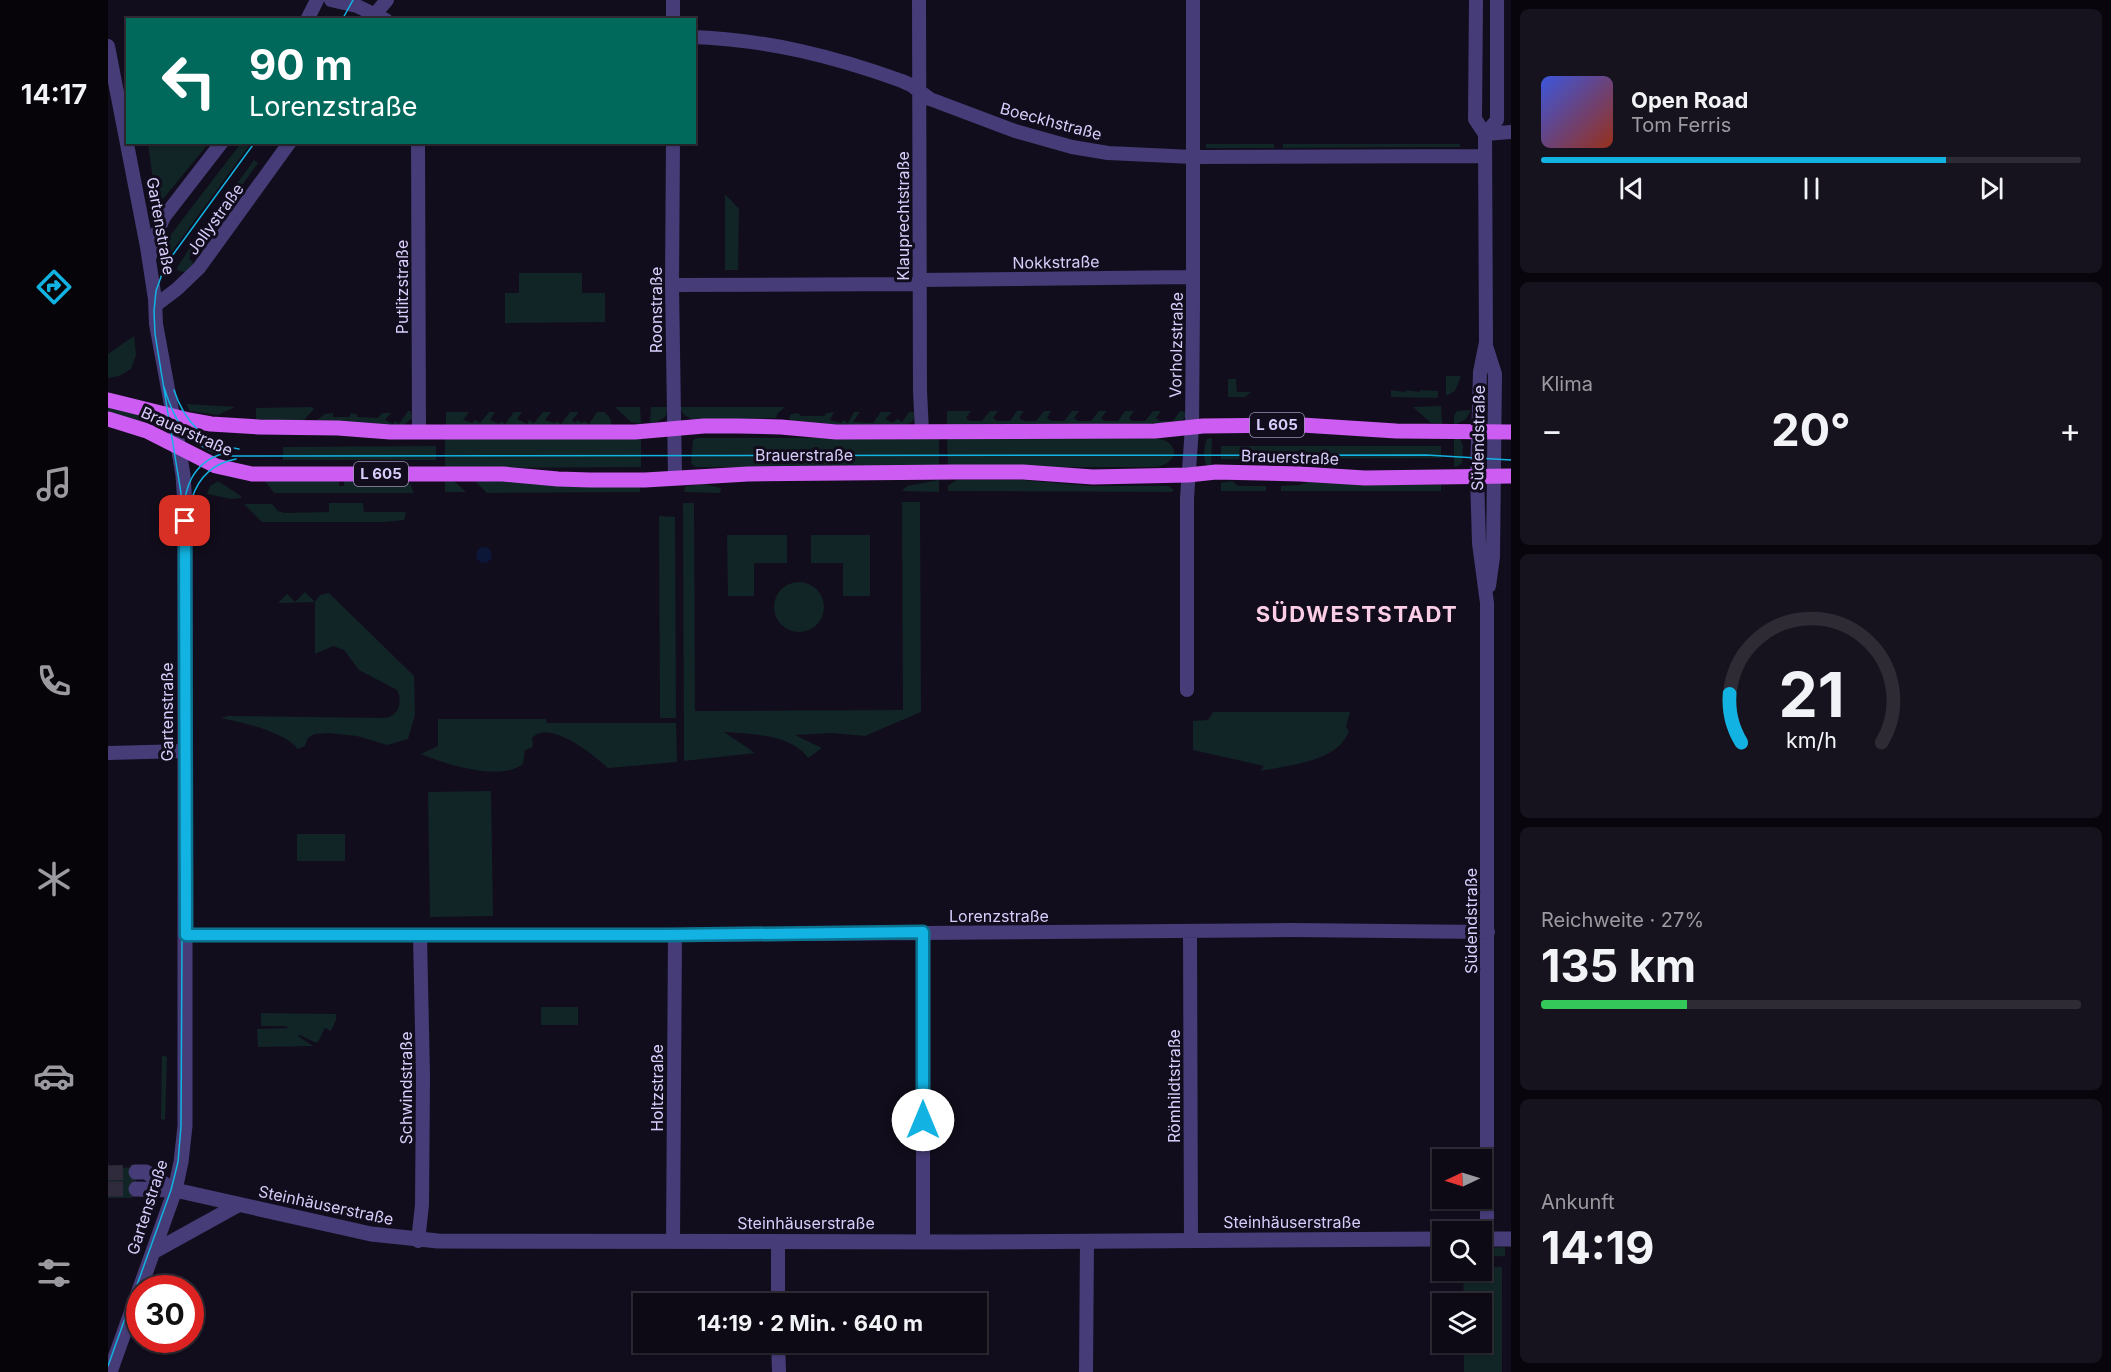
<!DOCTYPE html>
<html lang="de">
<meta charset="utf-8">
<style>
:root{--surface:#0e0a15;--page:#17131e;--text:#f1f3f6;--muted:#9b9aa0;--line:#2e2b34;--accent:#12b3e2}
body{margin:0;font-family:Inter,sans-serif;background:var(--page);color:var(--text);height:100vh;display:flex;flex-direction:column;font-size:22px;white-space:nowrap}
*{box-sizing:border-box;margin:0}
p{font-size:20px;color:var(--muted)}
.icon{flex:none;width:33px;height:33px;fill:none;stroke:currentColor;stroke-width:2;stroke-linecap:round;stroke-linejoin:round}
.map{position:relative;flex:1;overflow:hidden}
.drawer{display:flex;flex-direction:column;gap:9px;padding:9px;background:#08060c;width:600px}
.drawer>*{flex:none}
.guide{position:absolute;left:18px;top:18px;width:570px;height:126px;border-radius:0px;box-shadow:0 2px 4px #0004,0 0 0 2px var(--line);background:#00695c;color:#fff;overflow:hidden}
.needle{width:39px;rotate:266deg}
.controls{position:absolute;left:1324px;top:1149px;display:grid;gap:12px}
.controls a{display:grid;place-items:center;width:60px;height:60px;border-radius:0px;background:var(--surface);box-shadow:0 2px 4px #0004,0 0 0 2px var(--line);font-size:30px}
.speed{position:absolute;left:18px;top:1275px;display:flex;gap:12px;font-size:30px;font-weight:700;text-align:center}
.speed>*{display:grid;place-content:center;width:78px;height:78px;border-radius:50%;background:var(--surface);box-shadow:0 2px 4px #0004,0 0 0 2px var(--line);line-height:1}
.speed .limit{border:9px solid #d22;background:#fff;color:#111}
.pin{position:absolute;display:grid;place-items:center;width:51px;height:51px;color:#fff;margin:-26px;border-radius:12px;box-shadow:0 3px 9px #0006}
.me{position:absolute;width:66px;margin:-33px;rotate:0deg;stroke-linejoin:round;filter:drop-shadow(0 0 4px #0008)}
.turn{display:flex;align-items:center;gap:21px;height:126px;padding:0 24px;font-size:27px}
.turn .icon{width:78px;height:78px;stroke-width:2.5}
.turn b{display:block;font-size:42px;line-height:51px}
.big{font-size:45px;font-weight:700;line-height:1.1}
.drawer .tile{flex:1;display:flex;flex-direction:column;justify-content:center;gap:9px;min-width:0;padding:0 21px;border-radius:9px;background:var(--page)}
.drawer .dial{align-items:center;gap:0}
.dial svg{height:156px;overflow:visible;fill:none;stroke:var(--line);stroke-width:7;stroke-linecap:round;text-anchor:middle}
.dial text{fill:var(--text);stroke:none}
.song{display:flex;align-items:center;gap:18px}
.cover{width:72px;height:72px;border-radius:9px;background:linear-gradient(135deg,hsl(230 70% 55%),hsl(10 70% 35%))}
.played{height:6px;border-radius:3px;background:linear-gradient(90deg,var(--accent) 75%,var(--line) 75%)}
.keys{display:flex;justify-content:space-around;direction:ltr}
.heat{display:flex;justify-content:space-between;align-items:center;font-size:33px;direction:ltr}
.charge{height:9px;border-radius:4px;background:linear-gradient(90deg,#34c759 27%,var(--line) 0)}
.trip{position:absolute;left:525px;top:1293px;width:354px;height:60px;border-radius:0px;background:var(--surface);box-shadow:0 2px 4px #0004,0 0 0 2px var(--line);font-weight:700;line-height:60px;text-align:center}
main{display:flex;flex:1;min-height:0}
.tabs{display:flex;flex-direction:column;width:108px;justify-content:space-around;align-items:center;background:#060408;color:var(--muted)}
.tabs .icon{width:42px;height:42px}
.tabs .selected{color:var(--accent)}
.tabs b{font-size:27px;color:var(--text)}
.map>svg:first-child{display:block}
.green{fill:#112426}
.water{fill:#0c1636}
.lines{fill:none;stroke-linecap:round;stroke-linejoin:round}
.tertiary-tunnel{stroke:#302a3d;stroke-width:15;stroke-dasharray:15 8;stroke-linecap:butt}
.minor{stroke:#463c78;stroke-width:14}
.tertiary{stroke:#463c78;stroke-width:15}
.primary{stroke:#cd5cf2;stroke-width:15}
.tram{stroke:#12b3e2;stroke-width:1.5}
.route-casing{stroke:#0c7493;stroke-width:15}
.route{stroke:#12b3e2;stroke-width:10}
.labels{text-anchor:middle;stroke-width:6;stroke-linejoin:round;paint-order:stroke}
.shield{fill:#120d1c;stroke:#9d93b8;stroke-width:1.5}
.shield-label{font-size:15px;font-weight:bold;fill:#d8cdfb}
.street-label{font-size:16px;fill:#d8cdfb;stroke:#120d1c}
.district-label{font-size:22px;font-weight:bold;letter-spacing:1.5px;fill:#fbcee5;stroke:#120d1c}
</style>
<main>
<nav class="tabs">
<b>14:17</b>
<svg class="icon selected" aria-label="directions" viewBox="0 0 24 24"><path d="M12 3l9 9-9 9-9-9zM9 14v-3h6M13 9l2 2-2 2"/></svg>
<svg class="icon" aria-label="music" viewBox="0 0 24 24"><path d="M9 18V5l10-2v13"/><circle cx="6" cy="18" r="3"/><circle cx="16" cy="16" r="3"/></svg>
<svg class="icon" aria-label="phone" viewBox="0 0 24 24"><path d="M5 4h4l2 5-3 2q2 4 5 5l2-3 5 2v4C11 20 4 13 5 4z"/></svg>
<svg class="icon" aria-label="climate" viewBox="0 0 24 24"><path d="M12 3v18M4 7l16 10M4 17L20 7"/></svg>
<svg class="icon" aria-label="car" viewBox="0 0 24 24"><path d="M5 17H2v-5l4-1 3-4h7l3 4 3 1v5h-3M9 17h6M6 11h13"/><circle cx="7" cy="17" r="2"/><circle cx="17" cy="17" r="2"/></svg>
<svg class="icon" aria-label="filters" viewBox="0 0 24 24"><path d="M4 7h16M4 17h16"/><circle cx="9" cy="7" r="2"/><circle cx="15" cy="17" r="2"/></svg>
</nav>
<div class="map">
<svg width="1403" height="1372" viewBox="0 0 1403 1372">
<rect width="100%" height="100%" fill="#120d1c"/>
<path class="green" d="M 132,16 L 168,16 L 170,19 L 132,19 Z
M 931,116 L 971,126 L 970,130 L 930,120 Z
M 40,143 L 40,142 L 101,143 L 55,199 L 51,201 L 47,195 Z
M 133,143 L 143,143 L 57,261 C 50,251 53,242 56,230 L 61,237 Z
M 1098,144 L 1166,144 L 1166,148 L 1098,148 Z
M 1175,144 L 1351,144 L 1353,147 L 1175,148 Z
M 146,160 L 150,163 L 81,258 L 87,265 L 79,273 L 69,270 L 70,266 L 80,251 Z
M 617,194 L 631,209 L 630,270 L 617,270 Z
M 411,273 L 474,273 L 474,293 L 497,293 L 497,322 L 397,323 L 397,293 L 411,293 Z
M 26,336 L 28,355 L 23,369 L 11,376 L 0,378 L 0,354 Z
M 1338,376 L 1353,376 L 1347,391 L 1338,396 Z
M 1120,379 L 1128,379 L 1129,392 L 1143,392 L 1137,397 L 1120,397 Z
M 1283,390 L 1297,392 L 1298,390 L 1312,392 L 1312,390 L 1330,391 L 1330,398 L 1283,397 Z
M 78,404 L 127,407 L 110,415 L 82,411 Z
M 1333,406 L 1334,424 L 1323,423 L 1305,407 Z
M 0,407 L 36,416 L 36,422 L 0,412 Z
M 203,407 L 206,409 L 196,420 L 148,421 L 148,408 Z
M 507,407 L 532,407 L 533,424 L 523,422 Z
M 543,407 L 559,407 L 558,416 L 549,422 L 542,423 Z
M 572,407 L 677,407 L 669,414 L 668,418 L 587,420 C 580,418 574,415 572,407 Z
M 1363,410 L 1358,419 L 1346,425 L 1346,416 L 1349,411 Z
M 300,411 L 303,411 L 304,418 L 295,426 L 209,420 L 217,414 L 225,413 L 225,417 L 241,417 L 243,413 L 249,414 L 249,417 L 270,418 L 274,413 L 283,413 L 277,420 L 285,424 L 287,421 L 291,424 Z
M 839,411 L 863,411 L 858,418 L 862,421 L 874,421 L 882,411 L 890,411 L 885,418 L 889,421 L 902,421 L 909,411 L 916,411 L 911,418 L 916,421 L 928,421 L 936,411 L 943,411 L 939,418 L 943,421 L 956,421 L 964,411 L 971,411 L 966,418 L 970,421 L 983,421 L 991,411 L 999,411 L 993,418 L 997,421 L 1010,421 L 1017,411 L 1026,411 L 1021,418 L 1024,421 L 1037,421 L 1045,411 L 1053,411 L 1048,418 L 1052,421 L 1065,421 L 1072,411 L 1077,412 L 1079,414 L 1074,421 L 1047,425 L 839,425 Z
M 338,412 L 361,412 L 355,420 L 364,423 L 367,420 L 372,423 L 381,412 L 387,412 L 382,420 L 391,424 L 393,421 L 397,424 L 406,412 L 414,412 L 409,419 L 419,424 L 421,420 L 426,423 L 435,412 L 443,412 L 437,420 L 446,423 L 449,421 L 453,424 L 462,412 L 471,412 L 464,420 L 467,423 L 469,420 L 474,423 L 476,421 L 481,424 L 489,412 L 496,412 C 500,415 504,419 503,425 L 338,426 Z
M 726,412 L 722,420 L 733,423 L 735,420 L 740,423 L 746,412 L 752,412 L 745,422 L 765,423 L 773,412 L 784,412 L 777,419 L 785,423 L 789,419 L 794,422 L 801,412 L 806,412 L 807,416 C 805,420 806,421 802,423 C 788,431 704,423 684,421 L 681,418 L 683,414 L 690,413 L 693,416 L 716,416 L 719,413 Z
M 1346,437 L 1352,439 L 1355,446 L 1354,463 L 1350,466 L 1346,467 Z
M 589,438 L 831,438 L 831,467 L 587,467 L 583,463 L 585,440 Z
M 839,438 L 1047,438 C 1071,441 1073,461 1049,467 L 840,467 Z
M 1104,438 L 1103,467 L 1098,464 C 1095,457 1096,447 1099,439 Z
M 337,439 L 533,439 L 533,467 L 337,468 Z
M 328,446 L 328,460 L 175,460 L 175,447 Z
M 1113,446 L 1333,446 L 1333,458 L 1113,459 Z
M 337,480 L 345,480 L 358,492 L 337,492 Z
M 366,480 L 532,486 L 532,492 L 379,493 Z
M 831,480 L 831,492 L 794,491 L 799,486 Z
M 848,480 L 913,480 L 984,486 L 1060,486 L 1066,490 L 1064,492 L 840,491 L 840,486 Z
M 1206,480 L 1259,485 L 1333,485 L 1333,491 L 1173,491 L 1173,486 L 1191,485 Z
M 110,481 L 133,496 L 133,498 L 124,499 L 99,494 L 102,486 Z
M 157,481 L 231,481 L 231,486 L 236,486 L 236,481 L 297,481 L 302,484 L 306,493 L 166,493 Z
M 1124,481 L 1130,486 L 1158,486 L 1158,491 L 1113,491 L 1113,483 Z
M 596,484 L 613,488 L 612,493 L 576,492 L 578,486 Z
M 794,502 L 812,502 L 813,712 L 757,736 L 724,733 L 687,735 L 714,748 L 700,758 C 683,734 643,734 616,732 L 647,753 L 576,761 L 575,503 L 586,503 L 587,711 L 795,710 Z
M 221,503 L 255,503 L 256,512 L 296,512 L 298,513 L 296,520 L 277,522 L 154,522 L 136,504 L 164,504 L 170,511 L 176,513 L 221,512 Z
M 551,516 L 567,517 L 568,718 L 552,718 Z
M 619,535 L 679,535 L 679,563 L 646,563 L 646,596 L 620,596 Z
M 703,535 L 762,535 L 762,596 L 735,596 L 735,563 L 703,563 Z
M666 607a25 25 0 1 1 50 0a25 25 0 1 1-50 0Z
M 197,592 L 207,602 L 212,595 L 221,593 L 306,676 L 307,715 L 300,739 L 279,745 L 249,736 L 220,733 L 206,734 L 200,738 L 197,746 L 190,749 C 175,731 136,723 113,718 L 120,716 L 278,718 C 291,715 295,702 289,690 L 251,670 L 236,650 L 225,646 L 207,654 L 207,602 L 170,603 L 179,594 L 187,602 Z
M 1105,712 L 1242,712 L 1238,727 L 1241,731 C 1230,762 1181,765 1152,771 L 1156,766 L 1085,750 L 1085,721 L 1100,720 Z
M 330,719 L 438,719 L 439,723 L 568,723 L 569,762 L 500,768 C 485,755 442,719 424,738 L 425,747 L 417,750 L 415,764 C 393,782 337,764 313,754 L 330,746 Z
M 383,791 L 385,916 L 322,917 L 320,792 Z
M 189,834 L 237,834 L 237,861 L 189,861 Z
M 433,1007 L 470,1007 L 470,1025 L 433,1025 Z
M 153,1013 L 228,1014 L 228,1020 L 223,1031 L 217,1028 L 210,1042 L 206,1042 L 192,1035 L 190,1036 L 205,1046 L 150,1047 L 149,1029 L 181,1028 L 177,1026 L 153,1026 Z
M 54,1055 L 59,1057 L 57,1120 L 53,1119 Z
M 0,1161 L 2,1168 L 28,1167 L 27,1196 L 23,1198 L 0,1198 Z
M 1397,1247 L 1397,1256 L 1374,1257 L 1374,1248 Z
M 1374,1267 L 1394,1267 L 1394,1372 L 1356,1372 L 1356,1343 L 1374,1342 L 1374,1304 L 1356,1303 L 1355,1271 L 1374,1270 Z"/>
<path class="water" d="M368 555a8 8 0 1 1 16 0a8 8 0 1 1-16 0Z"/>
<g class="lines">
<path class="tertiary-tunnel" d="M 0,1173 L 28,1172
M 0,1189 L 28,1189"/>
<path class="minor" d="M 223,0 L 249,6 L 278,20
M 565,0 L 565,20
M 811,0 L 812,391 L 814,432
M 1368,0 L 1367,119 L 1377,134 L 1378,342 L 1372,372 L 1369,476 L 1371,543 L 1379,603 L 1379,1239
M 199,20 L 209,0
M 262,20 L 279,0
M 586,37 C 660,40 725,56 794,81 L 803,85 L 822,99 L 907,131 L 964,147 L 1000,153 L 1085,157 L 1377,156
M 0,46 L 39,247 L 47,299 L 48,324 L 65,416
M 1377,134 L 1389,120 L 1389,0
M 1377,134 L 1403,132
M 310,142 L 311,432
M 565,142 L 564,285 L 567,478
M 42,256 L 48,235 L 56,217 L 114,142
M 812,280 L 1085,277
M 564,285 L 812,284
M 48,305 L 69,289 L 91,268 L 182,142
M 1378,346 L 1387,374 L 1385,557 L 1381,586
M 1079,690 L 1079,498 L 1084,427 L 1085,306 L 1085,0
M 0,753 L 77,751
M 815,932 L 815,1241
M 1082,932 L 1083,1241
M 78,935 L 567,935 L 1183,930 L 1380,932
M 310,1241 L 314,1205 L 315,1077 L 312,935
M 565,1241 L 567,935
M 670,1304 L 670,1242
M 670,1342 L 671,1372
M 978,1372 L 979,1241"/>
<path class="tertiary" d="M 28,1172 L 38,1172 L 64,1189
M 28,1189 L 67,1190 L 263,1234 L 330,1241 L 852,1242 L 1335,1239
M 1374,1239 L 1403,1239
M 45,1252 L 130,1205
M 2,1372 L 67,1190 L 73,1162 L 77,1126 L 77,505 L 75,475 L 65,416"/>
<path class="primary" d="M 0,400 L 81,420 L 103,424 L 151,427 L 230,428 L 282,432 L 527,432 L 596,426 L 630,426 L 673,427 L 728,432 L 1047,431 L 1095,426 L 1194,425 L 1288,431 L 1403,432
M 0,419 L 39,431 L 108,466 L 144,474 L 395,474 L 450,479 L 482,480 L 537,480 L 640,474 L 845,472 L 915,472 L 985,477 L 1080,475 L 1108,472 L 1192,474 L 1257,478 L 1403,476"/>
<path class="tram" d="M 234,20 L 245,0
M 56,387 C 67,423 81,448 120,456 L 1318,455 L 1403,460
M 66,390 C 76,421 97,444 131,449
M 84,498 C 91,477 106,463 128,459
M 74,521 C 76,489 83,463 116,453
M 0,1366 L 63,1190 L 70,1162 L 73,1126 L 75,752 L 73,493 L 47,334 L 46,311 L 48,291 L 54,274 L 64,256 L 147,142"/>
</g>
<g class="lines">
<defs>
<path id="route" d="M 77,521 L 78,935 L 560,935 L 815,932 L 815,1120"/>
</defs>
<use href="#route" class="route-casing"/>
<use href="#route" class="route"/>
</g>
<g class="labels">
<g class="shield">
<rect x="1142" y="413" width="54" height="24" rx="4.5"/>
<rect x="246" y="462" width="54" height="24" rx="4.5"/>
</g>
<g class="shield-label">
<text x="1169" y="430">L 605</text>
<text x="273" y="479">L 605</text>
</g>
<g class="street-label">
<text transform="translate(943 121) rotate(15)" y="6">Boeckhstraße</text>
<text transform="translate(795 216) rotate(-90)" y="6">Klauprechtstraße</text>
<text transform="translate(107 219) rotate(-54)" y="6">Jollystraße</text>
<text transform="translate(53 226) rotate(80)" y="6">Gartenstraße</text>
<text transform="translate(948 262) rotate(-1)" y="6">Nokkstraße</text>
<text transform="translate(294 287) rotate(-90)" y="6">Putlitzstraße</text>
<text transform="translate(548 310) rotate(-90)" y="6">Roonstraße</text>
<text transform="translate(1068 345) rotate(-89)" y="6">Vorholzstraße</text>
<text transform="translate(79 431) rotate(24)" y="6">Brauerstraße</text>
<text transform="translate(1370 438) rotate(-89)" y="6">Südendstraße</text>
<text x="696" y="461">Brauerstraße</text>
<text transform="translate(1182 457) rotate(2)" y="6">Brauerstraße</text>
<text transform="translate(59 712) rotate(-90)" y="6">Gartenstraße</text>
<text x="891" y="922">Lorenzstraße</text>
<text transform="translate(1363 921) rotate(-90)" y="6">Südendstraße</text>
<text transform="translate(1066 1086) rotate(-90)" y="6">Römhildtstraße</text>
<text transform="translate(298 1088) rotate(-90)" y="6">Schwindstraße</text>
<text transform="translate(549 1088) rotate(-90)" y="6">Holtzstraße</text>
<text transform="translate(218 1205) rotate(12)" y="6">Steinhäuserstraße</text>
<text transform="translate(39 1207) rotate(-72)" y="6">Gartenstraße</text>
<text x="1184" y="1228">Steinhäuserstraße</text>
<text x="698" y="1229">Steinhäuserstraße</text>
</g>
<g class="district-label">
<text x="1249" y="622">SÜDWESTSTADT</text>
</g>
</g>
</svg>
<div class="controls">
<a><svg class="needle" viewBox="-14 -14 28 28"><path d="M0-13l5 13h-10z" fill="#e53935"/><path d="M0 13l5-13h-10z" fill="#9b9aa0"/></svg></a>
<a><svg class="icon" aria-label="search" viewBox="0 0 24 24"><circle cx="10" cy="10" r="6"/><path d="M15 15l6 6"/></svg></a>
<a><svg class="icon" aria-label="layers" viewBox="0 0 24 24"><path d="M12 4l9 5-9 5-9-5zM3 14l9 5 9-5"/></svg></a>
</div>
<div class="speed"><div class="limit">30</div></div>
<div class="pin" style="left:77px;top:521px;background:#d93025"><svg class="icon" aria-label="arrive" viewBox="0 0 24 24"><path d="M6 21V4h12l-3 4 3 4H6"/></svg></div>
<svg class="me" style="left:815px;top:1120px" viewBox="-20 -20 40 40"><circle r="19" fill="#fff"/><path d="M0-13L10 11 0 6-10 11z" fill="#12b3e2"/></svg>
<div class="trip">14:19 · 2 Min. · 640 m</div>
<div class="guide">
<div class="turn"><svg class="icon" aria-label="left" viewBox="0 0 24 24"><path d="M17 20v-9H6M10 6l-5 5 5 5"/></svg><div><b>90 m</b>Lorenzstraße</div></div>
</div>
</div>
<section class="drawer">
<div class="tile">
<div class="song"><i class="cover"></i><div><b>Open Road</b><p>Tom Ferris</p></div></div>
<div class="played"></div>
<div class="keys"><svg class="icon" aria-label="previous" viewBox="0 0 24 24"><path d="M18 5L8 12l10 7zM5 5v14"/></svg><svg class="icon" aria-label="pause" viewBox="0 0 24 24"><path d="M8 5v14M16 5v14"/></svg><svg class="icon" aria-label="next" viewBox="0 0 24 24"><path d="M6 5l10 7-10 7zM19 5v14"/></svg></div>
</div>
<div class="tile"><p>Klima</p>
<div class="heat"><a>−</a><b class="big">20°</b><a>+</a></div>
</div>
<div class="tile dial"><svg viewBox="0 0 100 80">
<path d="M14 69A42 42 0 1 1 86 69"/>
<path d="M14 69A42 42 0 0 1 8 44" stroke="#12b3e2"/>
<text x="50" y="56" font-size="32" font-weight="700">21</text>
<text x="50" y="72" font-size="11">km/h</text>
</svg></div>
<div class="tile"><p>Reichweite · 27%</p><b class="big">135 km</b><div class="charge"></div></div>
<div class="tile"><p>Ankunft</p><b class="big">14:19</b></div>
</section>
</main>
